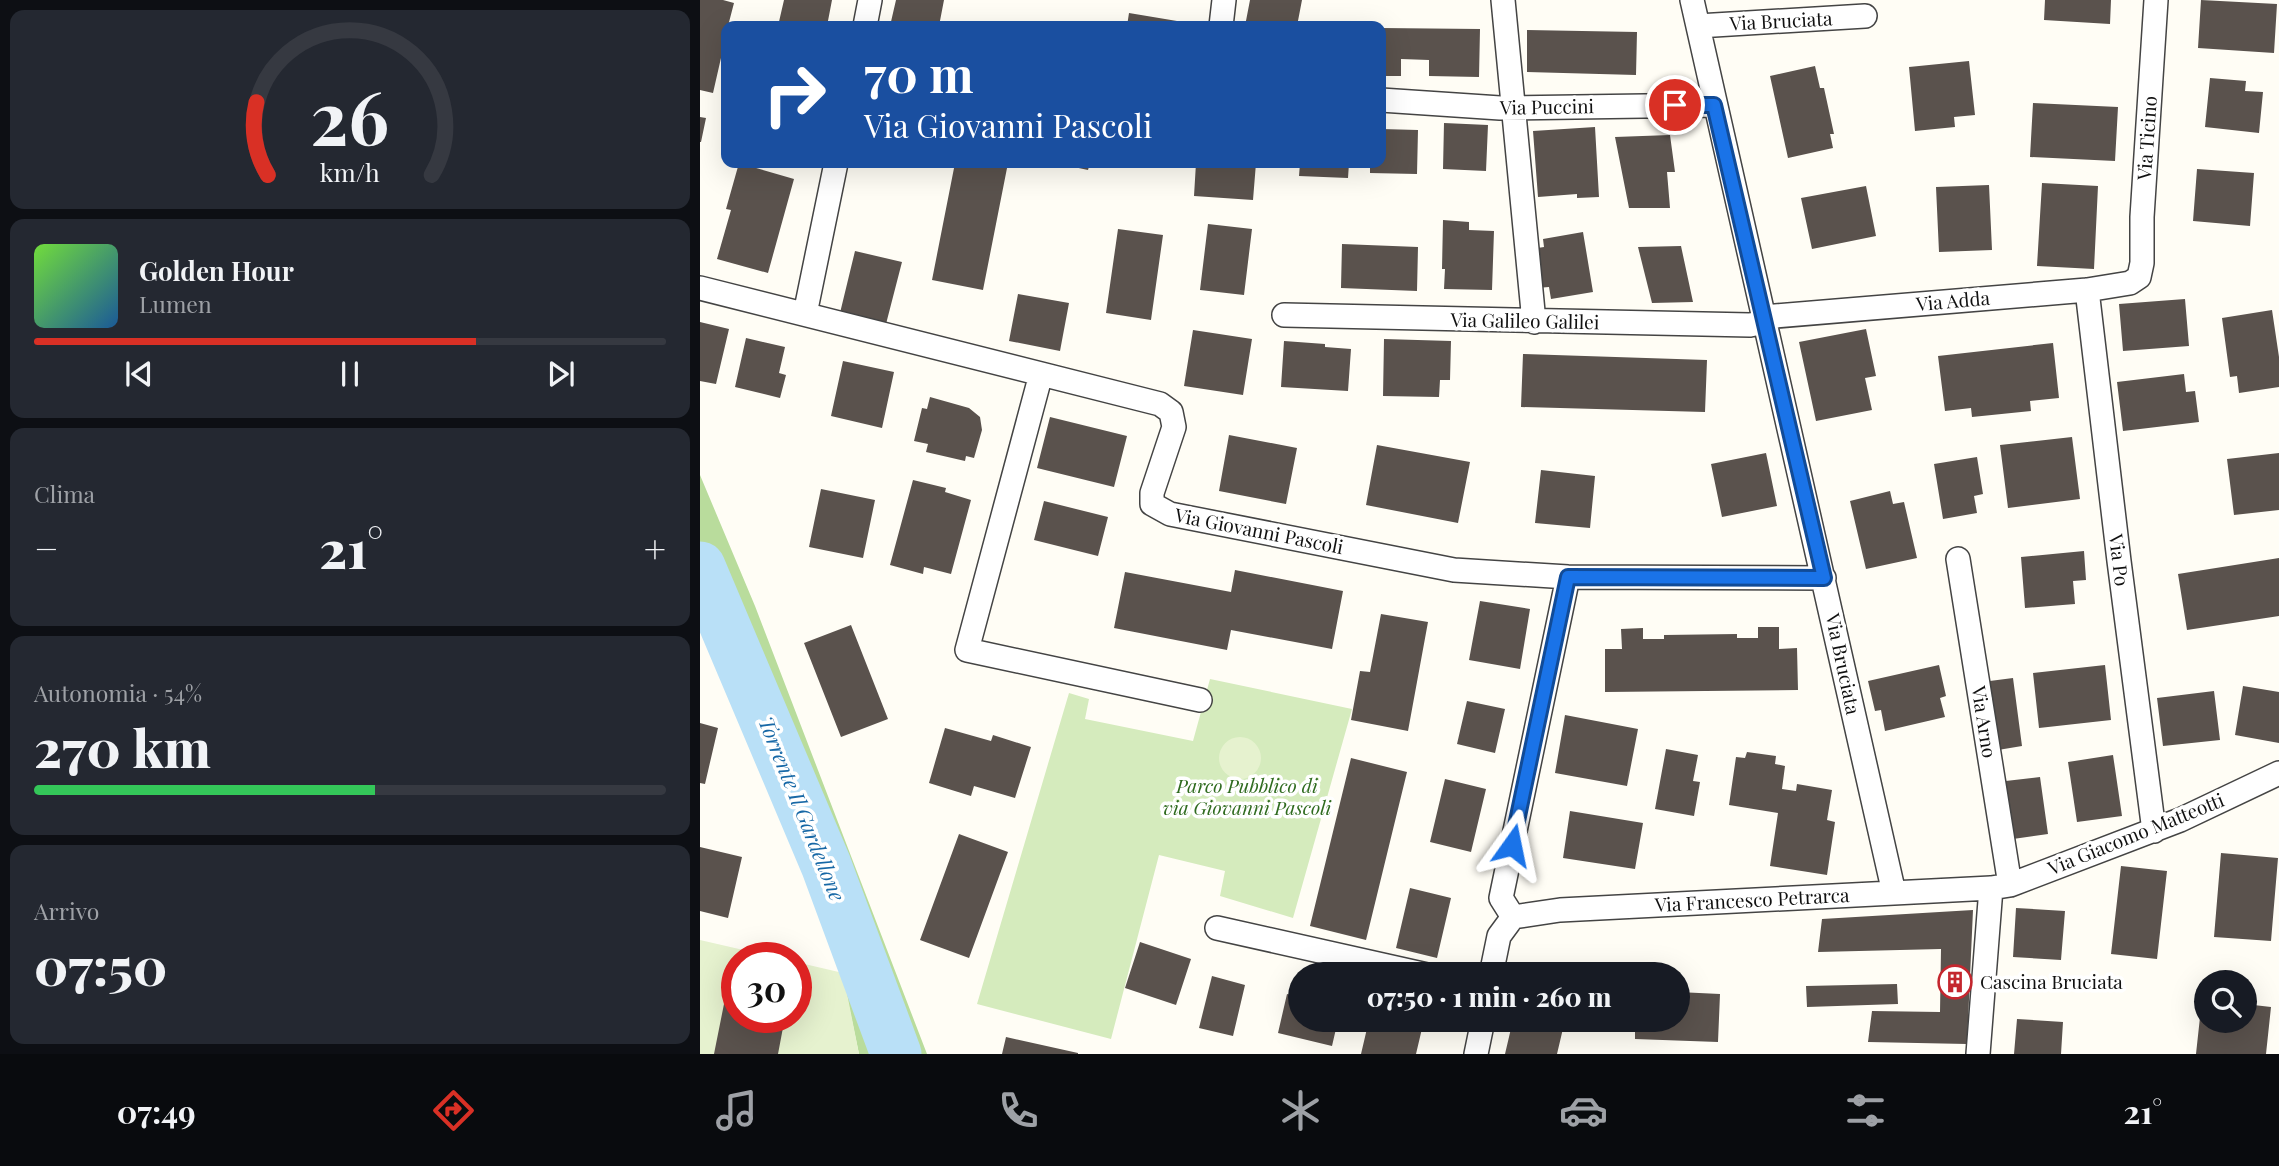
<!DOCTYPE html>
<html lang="it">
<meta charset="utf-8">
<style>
:root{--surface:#171b24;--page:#242831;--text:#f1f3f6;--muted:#9ea1a6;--line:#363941;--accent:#d93025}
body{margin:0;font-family:"Playfair Display",serif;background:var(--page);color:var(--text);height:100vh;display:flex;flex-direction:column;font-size:26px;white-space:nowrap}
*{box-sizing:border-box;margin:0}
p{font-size:23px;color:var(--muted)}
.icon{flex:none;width:38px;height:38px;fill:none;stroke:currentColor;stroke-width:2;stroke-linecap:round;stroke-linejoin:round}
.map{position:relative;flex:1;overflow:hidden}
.panel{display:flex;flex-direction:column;gap:10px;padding:10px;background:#0d0f14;width:700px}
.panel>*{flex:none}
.top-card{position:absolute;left:21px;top:21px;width:665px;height:147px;border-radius:14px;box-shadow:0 7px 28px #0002;background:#1a4fa0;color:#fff;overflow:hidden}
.fabs{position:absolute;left:1494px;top:970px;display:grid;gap:14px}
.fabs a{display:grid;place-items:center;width:63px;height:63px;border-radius:50%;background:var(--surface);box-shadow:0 7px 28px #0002;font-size:35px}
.speed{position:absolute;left:21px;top:942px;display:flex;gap:14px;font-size:35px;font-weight:700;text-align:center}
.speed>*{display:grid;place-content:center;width:91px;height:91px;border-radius:50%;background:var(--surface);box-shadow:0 7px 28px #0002;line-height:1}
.speed .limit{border:10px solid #d22;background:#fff;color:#111}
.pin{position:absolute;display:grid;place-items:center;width:60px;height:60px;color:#fff;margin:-30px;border:4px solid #fff;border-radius:50%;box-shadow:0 2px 7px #0007}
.me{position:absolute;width:77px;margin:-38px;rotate:12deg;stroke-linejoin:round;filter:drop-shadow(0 0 5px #0008)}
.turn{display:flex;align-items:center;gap:24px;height:147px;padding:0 28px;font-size:32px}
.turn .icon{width:91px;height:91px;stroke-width:2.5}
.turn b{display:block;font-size:49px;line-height:60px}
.big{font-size:52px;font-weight:800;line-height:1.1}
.panel .widget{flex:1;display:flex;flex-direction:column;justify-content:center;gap:10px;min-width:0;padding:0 24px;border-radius:14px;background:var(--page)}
.panel .dial{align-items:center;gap:0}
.dial svg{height:182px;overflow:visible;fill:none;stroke:var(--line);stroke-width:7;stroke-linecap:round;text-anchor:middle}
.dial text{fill:var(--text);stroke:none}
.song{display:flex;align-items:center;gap:21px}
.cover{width:84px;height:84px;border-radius:10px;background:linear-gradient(135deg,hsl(100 70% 55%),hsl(210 70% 35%))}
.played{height:7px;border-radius:4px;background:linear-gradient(90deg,var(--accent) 70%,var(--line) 70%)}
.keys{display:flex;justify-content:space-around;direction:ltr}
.heat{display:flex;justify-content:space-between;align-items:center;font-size:38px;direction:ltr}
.charge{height:10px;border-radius:5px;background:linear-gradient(90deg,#34c759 54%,var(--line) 0)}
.trip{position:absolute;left:588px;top:962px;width:402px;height:70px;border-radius:35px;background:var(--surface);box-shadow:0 7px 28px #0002;font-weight:800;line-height:70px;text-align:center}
.tab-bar{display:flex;height:112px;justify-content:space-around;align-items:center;background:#090b0e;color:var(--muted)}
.tab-bar .icon{width:49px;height:49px}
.tab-bar .active{color:var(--accent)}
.tab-bar b{font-size:32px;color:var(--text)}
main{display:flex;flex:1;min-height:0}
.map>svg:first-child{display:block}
.green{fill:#d5ebbd}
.forest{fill:#b9dc9c}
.pitch{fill:#e6f2cf}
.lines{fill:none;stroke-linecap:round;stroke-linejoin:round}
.river{stroke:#b9e0f7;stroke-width:51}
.building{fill:#5a524d}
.street-casing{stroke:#444;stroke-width:26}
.street{stroke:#fff;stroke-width:23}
.route-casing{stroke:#114b97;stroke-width:18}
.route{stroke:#1a73e8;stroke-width:12}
.labels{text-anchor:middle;stroke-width:7;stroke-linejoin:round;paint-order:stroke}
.street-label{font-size:19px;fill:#111;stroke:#fff}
.park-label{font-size:19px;font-style:italic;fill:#2f6b1f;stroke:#fff}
.poi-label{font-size:19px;fill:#111;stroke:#fff;text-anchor:start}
.water-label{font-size:21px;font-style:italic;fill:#1768a6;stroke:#fff}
</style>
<main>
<section class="panel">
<div class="widget dial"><svg viewBox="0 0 100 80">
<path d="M14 69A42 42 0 1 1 86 69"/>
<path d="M14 69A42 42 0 0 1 9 37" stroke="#d93025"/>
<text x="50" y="56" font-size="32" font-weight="700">26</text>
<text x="50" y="72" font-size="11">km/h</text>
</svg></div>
<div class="widget">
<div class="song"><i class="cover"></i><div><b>Golden Hour</b><p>Lumen</p></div></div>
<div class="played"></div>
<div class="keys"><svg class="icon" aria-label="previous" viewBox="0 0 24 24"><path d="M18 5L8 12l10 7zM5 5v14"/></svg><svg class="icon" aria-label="pause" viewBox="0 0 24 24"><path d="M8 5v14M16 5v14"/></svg><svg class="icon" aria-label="next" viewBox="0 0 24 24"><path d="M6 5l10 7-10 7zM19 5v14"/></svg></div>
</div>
<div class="widget"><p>Clima</p>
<div class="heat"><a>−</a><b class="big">21°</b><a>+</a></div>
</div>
<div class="widget"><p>Autonomia · 54%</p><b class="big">270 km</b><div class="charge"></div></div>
<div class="widget"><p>Arrivo</p><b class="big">07:50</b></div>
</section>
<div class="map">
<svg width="1579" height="1054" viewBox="0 0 1579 1054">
<rect width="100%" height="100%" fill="#fffdf5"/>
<path class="green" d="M 510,679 L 652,709 L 593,918 L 520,896 L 525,871 L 459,855 L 411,1039 L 277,1004 L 369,693 L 389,699 L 385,719 L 493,741 Z"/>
<path class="forest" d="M 0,475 L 55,606 L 227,1054 L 159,1054 L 142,973 L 0,612 Z"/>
<path class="pitch" d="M519 758a21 21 0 1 1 42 0a21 21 0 1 1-42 0Z
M 0,940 L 74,957 L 37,957 L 37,1017 L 96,1017 L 96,962 L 143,973 L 159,1054 L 0,1054 Z"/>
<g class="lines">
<path class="river" d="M 0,567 L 126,865 L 196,1054"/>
</g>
<path class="building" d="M 0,0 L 23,0 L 34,3 L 28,26 L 26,26 L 26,36 L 13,93 L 0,90 Z
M 84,0 L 132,0 L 127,26 L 78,26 Z
M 196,0 L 244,0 L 239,26 L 190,26 Z
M 550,0 L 602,0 L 597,26 L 545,26 Z
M 1345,0 L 1411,0 L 1410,24 L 1344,20 Z
M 1501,0 L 1577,4 L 1574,53 L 1498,48 Z
M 429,13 L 483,22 L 482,26 L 427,26 Z
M 681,28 L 780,29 L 779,77 L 729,76 L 729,60 L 701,59 L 701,76 L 681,76 Z
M 827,30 L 937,32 L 936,75 L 827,72 Z
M 1269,61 L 1275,115 L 1254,117 L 1255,127 L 1215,131 L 1209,67 Z
M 1115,66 L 1120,88 L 1124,88 L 1134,134 L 1130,134 L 1133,148 L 1088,158 L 1070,76 Z
M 1510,78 L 1546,81 L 1545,91 L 1563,92 L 1559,133 L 1505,127 Z
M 1333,103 L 1418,107 L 1415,161 L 1330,157 Z
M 0,117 L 6,118 L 1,142 L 0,142 Z
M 744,123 L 788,125 L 786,171 L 743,169 Z
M 895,127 L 899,197 L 877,198 L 877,194 L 838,197 L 833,131 Z
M 681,129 L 718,130 L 717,174 L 670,173 L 670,163 L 681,163 Z
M 970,135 L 975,172 L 967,172 L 970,208 L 929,208 L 915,137 Z
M 39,163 L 94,179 L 68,273 L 17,259 L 31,210 L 26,209 Z
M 255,163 L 308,163 L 283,290 L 232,280 Z
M 355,163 L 390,163 L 388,170 Z
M 496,163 L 556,163 L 553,200 L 494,196 Z
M 600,163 L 649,163 L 648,178 L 599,176 Z
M 1497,169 L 1554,173 L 1550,226 L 1493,221 Z
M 1342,183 L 1398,186 L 1394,269 L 1337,266 Z
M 1289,185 L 1292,250 L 1239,252 L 1236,187 Z
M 1166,186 L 1176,236 L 1112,249 L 1101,198 Z
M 743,220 L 769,222 L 769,230 L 794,231 L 792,290 L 744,289 L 745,269 L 742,269 Z
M 508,224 L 552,229 L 544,295 L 500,290 Z
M 418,229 L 463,235 L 451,320 L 406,313 Z
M 883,232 L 893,292 L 851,299 L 849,287 L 837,288 L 831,249 L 844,247 L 843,239 Z
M 642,244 L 718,247 L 717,291 L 641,288 Z
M 981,246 L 993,302 L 952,303 L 938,247 Z
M 155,251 L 202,262 L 186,324 L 140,313 Z
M 318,294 L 369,303 L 360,351 L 309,341 Z
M 1485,299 L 1489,346 L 1423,351 L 1419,304 Z
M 1572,310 L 1579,357 L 1579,387 L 1539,393 L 1537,376 L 1530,377 L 1522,318 Z
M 0,322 L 29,329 L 16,384 L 0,381 Z
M 1166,329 L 1176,376 L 1165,378 L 1172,410 L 1116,421 L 1099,342 Z
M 493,330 L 552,339 L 543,395 L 484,386 Z
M 46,338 L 85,347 L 79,373 L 86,375 L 80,398 L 35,387 Z
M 684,339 L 751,341 L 750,380 L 740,380 L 739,397 L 683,396 Z
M 584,341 L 625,344 L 625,347 L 651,349 L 648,391 L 581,387 Z
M 1353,343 L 1359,398 L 1330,401 L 1331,411 L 1272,417 L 1271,408 L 1245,411 L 1238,356 Z
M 823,354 L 1007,360 L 1005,412 L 821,407 Z
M 143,361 L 194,372 L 182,428 L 131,416 Z
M 1484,374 L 1486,392 L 1495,391 L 1499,422 L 1423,431 L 1417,382 Z
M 230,397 L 269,408 L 280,417 L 282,430 L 274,458 L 266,456 L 265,461 L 226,452 L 228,444 L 214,441 L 222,408 L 227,409 Z
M 350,417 L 427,436 L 414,487 L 337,468 Z
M 529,435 L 597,448 L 586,504 L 519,491 Z
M 1372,437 L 1380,499 L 1308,508 L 1300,445 Z
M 677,445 L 770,462 L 758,523 L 666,505 Z
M 1066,453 L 1077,506 L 1022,517 L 1011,464 Z
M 1579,453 L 1579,510 L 1534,515 L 1527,459 Z
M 1277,457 L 1283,494 L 1274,496 L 1277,513 L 1243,519 L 1234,464 Z
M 841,470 L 895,476 L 890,528 L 835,523 Z
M 213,480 L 246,488 L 245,492 L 271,500 L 251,574 L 224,567 L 223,574 L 190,565 Z
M 121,489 L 175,500 L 163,558 L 109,547 Z
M 1190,491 L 1193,504 L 1204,502 L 1217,558 L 1166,569 L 1150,501 Z
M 344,501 L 408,517 L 398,556 L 334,540 Z
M 1384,551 L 1386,580 L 1373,581 L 1375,604 L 1325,608 L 1321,557 Z
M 1579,558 L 1579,616 L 1487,630 L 1478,574 Z
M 535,570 L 643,591 L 632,649 L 531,630 L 527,650 L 414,628 L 425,572 L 531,592 Z
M 780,601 L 830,609 L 820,669 L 769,660 Z
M 681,614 L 728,622 L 708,731 L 651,720 L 660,671 L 670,672 Z
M 151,625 L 188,719 L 141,737 L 104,643 Z
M 1058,627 L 1079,627 L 1079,649 L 1097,648 L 1098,690 L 905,692 L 905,649 L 922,649 L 921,629 L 943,628 L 943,639 L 964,639 L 964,635 L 1037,634 L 1037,638 L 1058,638 Z
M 1239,665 L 1246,696 L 1240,698 L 1245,717 L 1185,731 L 1181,710 L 1175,711 L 1168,681 Z
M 1405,665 L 1411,720 L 1339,728 L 1333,673 Z
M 1313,678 L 1322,746 L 1292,751 L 1282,682 Z
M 1543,686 L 1579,692 L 1579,743 L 1535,735 Z
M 1514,691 L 1520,740 L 1463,746 L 1457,698 Z
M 767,701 L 805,709 L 795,753 L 757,744 Z
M 865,715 L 938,729 L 927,786 L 855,773 Z
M 0,723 L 18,728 L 5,784 L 0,783 Z
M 245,728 L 291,741 L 293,735 L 331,747 L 315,798 L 274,786 L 271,796 L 229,783 Z
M 966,749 L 998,755 L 993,781 L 1000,782 L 994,816 L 955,809 Z
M 1047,752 L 1076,756 L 1075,764 L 1085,766 L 1082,789 L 1096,791 L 1097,784 L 1132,790 L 1127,820 L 1135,822 L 1127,875 L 1070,866 L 1078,813 L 1029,805 L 1036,757 L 1045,758 Z
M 1413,755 L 1422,816 L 1377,822 L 1368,762 Z
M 651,758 L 707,772 L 666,940 L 610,926 Z
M 1340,777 L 1348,834 L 1306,840 L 1297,782 Z
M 745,779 L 786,789 L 771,852 L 730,842 Z
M 870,811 L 943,823 L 935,869 L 863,858 Z
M 259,834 L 308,852 L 269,958 L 220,940 Z
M 0,847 L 42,857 L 28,918 L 0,911 Z
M 1521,853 L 1578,858 L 1571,941 L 1514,937 Z
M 1421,866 L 1467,871 L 1457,959 L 1411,954 Z
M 710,888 L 751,898 L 737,958 L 696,948 Z
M 1316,908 L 1365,911 L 1361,960 L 1313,957 Z
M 1273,910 L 1267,1044 L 1168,1042 L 1172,1011 L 1240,1012 L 1241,949 L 1118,952 L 1122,919 Z
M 440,942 L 491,959 L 476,1005 L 425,988 Z
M 31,969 L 37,971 L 37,1017 L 85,1017 L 78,1054 L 14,1054 Z
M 512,976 L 545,985 L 533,1036 L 499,1028 Z
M 1197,984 L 1198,1004 L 1107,1007 L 1106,986 Z
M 978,992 L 1020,994 L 1018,1042 L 935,1039 L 935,1020 L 978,1020 Z
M 587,994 L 600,997 L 600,1020 L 638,1020 L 632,1046 L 578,1033 Z
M 1502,999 L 1507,1000 L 1507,1020 L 1545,1020 L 1545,1004 L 1571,1007 L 1566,1054 L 1496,1054 Z
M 1317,1019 L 1363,1022 L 1361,1054 L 1314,1054 Z
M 669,1020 L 724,1020 L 716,1054 L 661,1054 Z
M 813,1020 L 865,1020 L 857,1054 L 805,1054 Z
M 306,1037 L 378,1053 L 378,1054 L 302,1054 Z"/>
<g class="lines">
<defs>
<path id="street" d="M 803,0 L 834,322
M 992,0 L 1194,893
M 165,26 L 170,0
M 521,26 L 524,0
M 998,26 L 1165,16
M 681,100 L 800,108 L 1014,105
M 0,288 L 460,404 L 471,412 L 474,427 L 452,493 L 452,504 L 470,514 L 754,570 L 868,577 L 1124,578
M 1387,290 L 1419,561 L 1454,831
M 105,314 L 136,163
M 584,315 L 1050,325 L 1065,322
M 1064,317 L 1387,290 L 1430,283 L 1439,277 L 1442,263 L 1442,217 L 1456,0
M 341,374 L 267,650 L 500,700
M 1258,559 L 1310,885
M 813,917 L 860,910 L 1291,888 L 1310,885 L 1480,820 L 1579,773
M 813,917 L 801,898 L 868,577
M 517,928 L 727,975
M 791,975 L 799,936 L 813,917
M 776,1054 L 783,1020
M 1278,1054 L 1291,888"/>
</defs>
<use href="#street" class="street-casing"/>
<use href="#street" class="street"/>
</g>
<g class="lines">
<defs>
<path id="route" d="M 812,845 L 868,577 L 1124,578 L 1014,105 L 975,105"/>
</defs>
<use href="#route" class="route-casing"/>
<use href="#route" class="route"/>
</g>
<defs>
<symbol id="building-ring" viewBox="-11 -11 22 22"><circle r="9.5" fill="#fff" stroke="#c4262e" stroke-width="1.5"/><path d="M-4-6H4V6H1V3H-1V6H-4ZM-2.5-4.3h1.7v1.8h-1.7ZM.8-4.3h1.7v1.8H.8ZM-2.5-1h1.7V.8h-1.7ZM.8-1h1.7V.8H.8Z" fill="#c4262e"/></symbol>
</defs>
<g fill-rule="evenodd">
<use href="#building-ring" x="1236" y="963" width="38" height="38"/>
</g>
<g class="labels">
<g class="street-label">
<text transform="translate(1081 21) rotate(-3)" y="7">Via Bruciata</text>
<text transform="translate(847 107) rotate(-1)" y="7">Via Puccini</text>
<text transform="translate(1447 138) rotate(-86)" y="7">Via Ticino</text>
<text transform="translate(1253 301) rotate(-5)" y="7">Via Adda</text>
<text transform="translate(825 321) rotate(1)" y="7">Via Galileo Galilei</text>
<text transform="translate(559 531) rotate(11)" y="7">Via Giovanni Pascoli</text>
<text transform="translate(1419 560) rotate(83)" y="7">Via Po</text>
<text transform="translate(1143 664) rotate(78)" y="7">Via Bruciata</text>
<text transform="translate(1284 722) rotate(81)" y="7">Via Arno</text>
<text transform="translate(1436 834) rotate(-22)" y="7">Via Giacomo Matteotti</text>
<text transform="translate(1052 900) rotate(-3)" y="7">Via Francesco Petrarca</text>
</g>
<g class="park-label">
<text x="547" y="793">Parco Pubblico di<tspan x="547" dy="22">via Giovanni Pascoli</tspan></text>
</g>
<g class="poi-label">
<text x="1280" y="989">Cascina Bruciata</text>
</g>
<g class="water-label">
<text transform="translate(101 809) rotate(68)" y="7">Torrente Il Gardellone</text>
</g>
</g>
</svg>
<div class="fabs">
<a><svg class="icon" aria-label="search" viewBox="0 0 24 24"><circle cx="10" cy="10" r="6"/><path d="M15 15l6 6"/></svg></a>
</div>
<div class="speed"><div class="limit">30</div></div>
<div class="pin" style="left:975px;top:105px;background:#d93025"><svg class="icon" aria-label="arrive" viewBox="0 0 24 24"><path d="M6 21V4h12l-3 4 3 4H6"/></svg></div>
<svg class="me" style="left:812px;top:845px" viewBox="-20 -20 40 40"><path d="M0-17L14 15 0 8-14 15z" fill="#1a73e8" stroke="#fff" stroke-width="4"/></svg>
<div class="trip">07:50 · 1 min · 260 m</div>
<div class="top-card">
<div class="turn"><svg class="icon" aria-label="right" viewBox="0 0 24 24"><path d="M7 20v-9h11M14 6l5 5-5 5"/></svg><div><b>70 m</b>Via Giovanni Pascoli</div></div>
</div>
</div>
</main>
<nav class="tab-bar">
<b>07:49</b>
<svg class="icon active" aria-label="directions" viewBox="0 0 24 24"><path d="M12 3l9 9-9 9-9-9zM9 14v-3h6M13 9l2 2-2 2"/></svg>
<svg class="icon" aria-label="music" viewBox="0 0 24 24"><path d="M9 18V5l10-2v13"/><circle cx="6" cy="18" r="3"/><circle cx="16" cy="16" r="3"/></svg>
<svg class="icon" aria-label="phone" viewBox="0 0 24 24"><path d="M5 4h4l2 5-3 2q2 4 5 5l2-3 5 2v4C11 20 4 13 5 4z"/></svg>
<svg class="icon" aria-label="climate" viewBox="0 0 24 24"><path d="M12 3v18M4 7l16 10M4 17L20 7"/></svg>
<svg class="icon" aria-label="car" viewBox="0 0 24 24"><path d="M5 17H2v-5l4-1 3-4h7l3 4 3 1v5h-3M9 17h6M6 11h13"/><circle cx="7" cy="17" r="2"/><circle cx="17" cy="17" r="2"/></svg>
<svg class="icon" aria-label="filters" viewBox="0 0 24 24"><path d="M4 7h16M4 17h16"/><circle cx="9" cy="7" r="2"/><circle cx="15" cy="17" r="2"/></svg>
<b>21°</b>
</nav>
